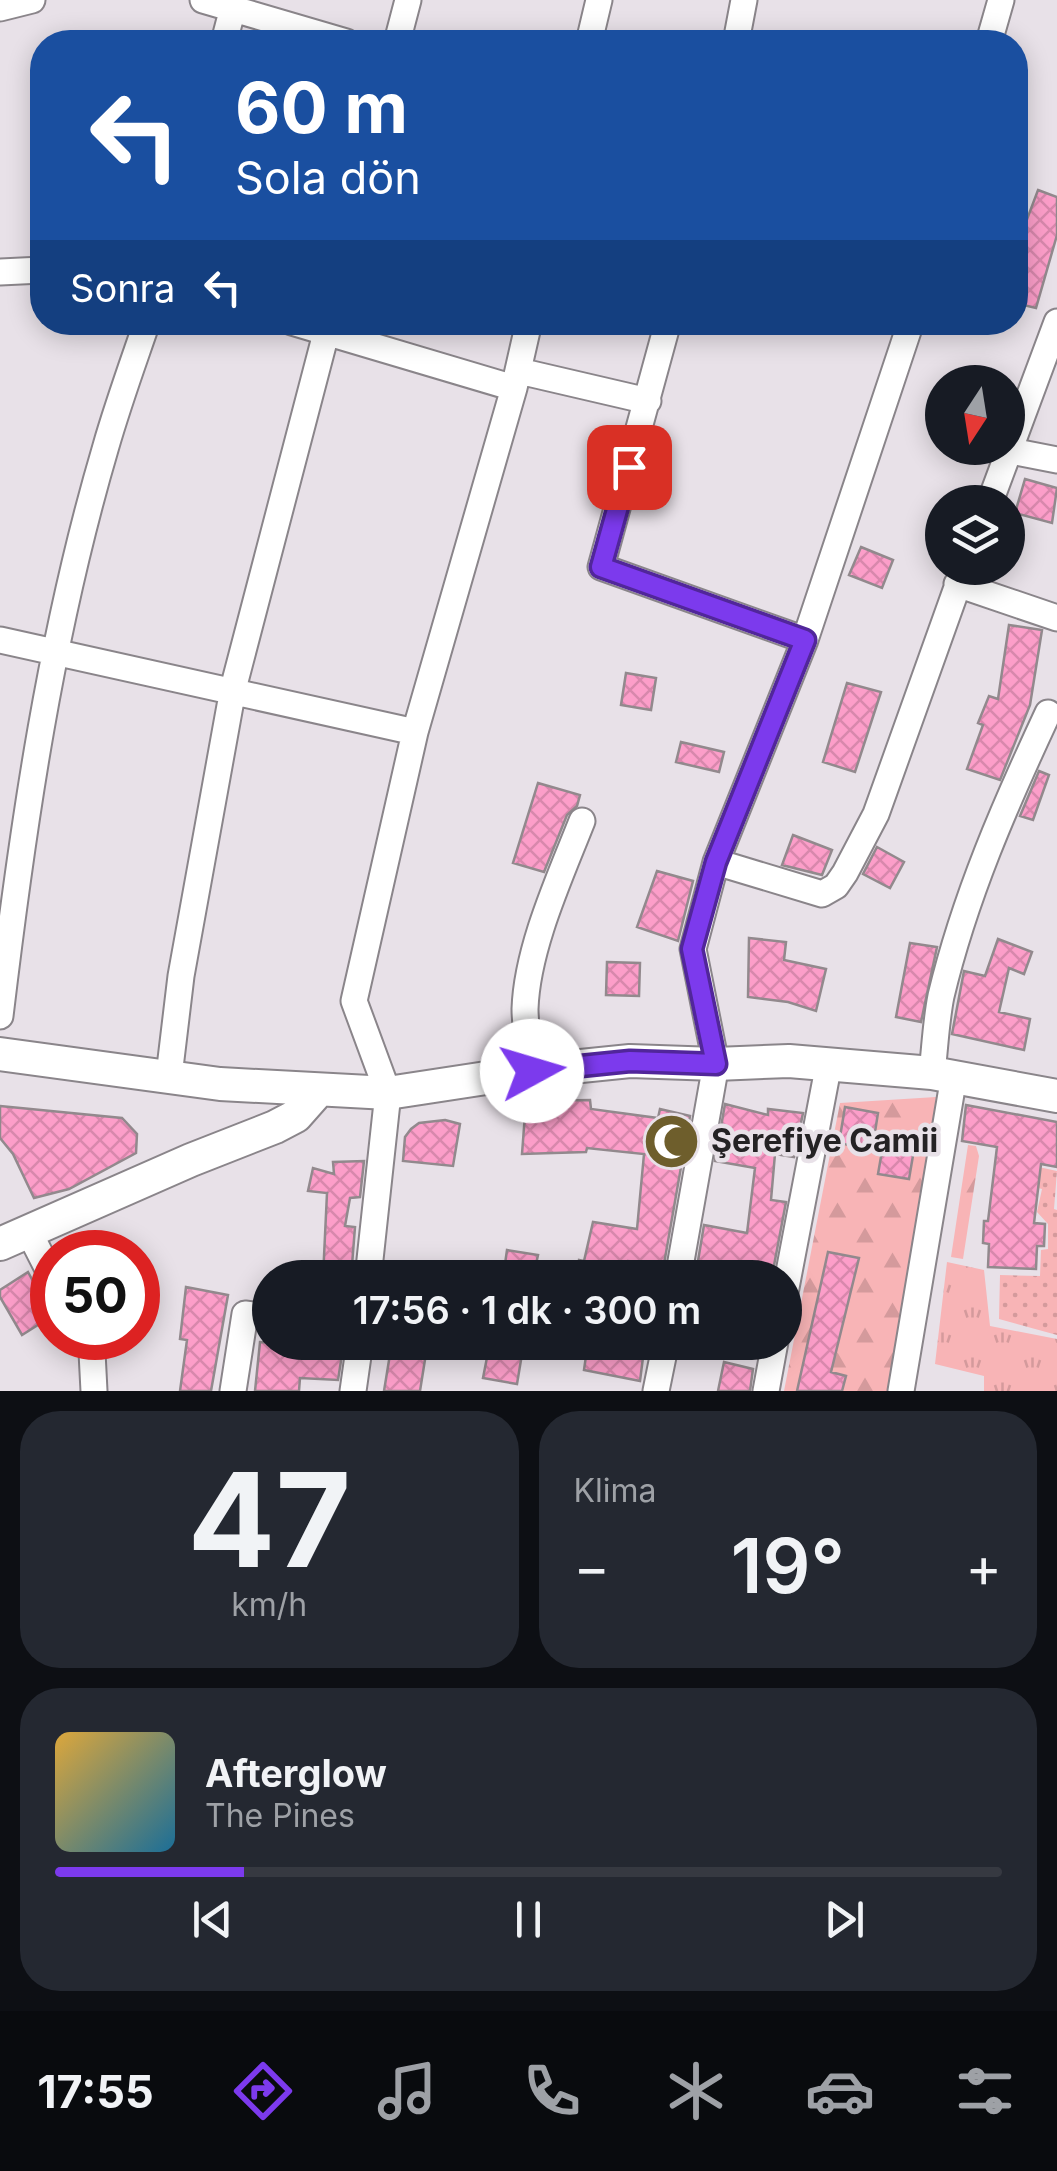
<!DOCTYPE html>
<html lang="tr">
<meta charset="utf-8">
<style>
:root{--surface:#171b24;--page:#242831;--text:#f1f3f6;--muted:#9ea1a6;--line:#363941;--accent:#7c3aed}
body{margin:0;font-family:Inter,sans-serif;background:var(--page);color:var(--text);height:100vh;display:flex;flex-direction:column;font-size:38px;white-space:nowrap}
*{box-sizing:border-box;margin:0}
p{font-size:32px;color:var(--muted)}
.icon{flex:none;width:55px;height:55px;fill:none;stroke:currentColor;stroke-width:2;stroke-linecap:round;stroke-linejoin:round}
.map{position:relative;height:1391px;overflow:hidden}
.sheet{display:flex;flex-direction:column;gap:20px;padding:20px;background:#0d0f14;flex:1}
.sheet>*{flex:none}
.banner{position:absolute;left:30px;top:30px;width:998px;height:305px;border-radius:40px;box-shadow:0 5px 25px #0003;background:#1a4fa0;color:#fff;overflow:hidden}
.needle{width:65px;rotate:192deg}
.fabs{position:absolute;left:925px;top:365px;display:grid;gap:20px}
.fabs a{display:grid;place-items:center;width:100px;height:100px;border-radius:50%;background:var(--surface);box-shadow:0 5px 25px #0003;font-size:50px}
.speed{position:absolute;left:30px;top:1230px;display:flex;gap:20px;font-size:50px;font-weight:700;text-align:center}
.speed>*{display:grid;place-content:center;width:130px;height:130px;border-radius:50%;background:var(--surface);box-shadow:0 5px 25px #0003;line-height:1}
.speed .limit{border:15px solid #d22;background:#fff;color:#111}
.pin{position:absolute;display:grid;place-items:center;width:85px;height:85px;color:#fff;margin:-42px;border-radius:20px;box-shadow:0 5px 15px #0006}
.me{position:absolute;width:110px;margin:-55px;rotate:84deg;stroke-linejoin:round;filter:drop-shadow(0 0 8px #0008)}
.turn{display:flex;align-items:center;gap:35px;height:210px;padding:0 40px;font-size:45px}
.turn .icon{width:130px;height:130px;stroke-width:2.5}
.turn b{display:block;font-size:70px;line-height:85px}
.then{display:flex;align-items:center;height:95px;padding:0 40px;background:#0003;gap:20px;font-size:38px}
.big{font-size:75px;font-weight:600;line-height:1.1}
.sheet .tile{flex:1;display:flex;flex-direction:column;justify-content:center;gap:15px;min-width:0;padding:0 35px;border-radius:40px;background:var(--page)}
.sheet .dial{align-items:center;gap:0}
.dial b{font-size:130px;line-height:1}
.song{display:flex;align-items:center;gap:30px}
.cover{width:120px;height:120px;border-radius:15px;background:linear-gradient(135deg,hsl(40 70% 55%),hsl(200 70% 35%))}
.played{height:10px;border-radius:5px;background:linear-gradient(90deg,var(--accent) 20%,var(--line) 20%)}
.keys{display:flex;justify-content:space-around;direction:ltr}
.heat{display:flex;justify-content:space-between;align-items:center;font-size:55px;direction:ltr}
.sheet .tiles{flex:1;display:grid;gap:20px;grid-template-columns:1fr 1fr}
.tile:last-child{grid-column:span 2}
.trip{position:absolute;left:252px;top:1260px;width:550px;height:100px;border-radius:50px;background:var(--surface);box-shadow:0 5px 25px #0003;font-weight:600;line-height:100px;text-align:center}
.tabs{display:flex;height:160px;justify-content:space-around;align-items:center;background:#090b0e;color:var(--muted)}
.tabs .icon{width:70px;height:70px}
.tabs .current{color:var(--accent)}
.tabs b{font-size:45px;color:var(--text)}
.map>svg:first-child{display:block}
.grass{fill:url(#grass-dots)}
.forest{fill:url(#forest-firs)}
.park{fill:url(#park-tufts)}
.building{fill:url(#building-cross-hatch);stroke:#92898d;stroke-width:2.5}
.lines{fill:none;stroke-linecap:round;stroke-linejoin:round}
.minor-casing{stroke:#8a858a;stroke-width:29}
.major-casing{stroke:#8a858a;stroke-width:36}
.minor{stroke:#fff;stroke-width:25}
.major{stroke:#fff;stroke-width:32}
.route-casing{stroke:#51269a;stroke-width:25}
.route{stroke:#7c3aed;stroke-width:18}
.labels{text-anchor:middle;stroke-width:9;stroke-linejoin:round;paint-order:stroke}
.poi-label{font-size:32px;font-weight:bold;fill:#242224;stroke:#e8e1e8;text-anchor:start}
</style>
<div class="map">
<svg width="1057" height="1391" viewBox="0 0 1057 1391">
<defs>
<pattern id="grass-dots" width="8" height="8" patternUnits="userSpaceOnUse" patternTransform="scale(2.5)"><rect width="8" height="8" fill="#f8b4b6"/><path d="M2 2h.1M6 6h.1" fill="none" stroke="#d49a9c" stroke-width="1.8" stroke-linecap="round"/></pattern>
<pattern id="forest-firs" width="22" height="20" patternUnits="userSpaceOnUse" patternTransform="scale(2.5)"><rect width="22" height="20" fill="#f8b4b6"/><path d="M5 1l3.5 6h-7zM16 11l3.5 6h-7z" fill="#d49a9c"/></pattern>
<pattern id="park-tufts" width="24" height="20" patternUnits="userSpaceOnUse" patternTransform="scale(2.5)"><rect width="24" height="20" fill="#f8b4b6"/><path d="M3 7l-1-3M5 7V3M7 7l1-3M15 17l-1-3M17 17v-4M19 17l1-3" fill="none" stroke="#d49a9c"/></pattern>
<pattern id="building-cross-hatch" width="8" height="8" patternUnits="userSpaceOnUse" patternTransform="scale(2.5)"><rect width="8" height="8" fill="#fc9ec9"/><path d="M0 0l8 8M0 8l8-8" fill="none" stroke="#d888ac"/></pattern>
</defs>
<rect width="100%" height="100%" fill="#e8e1e8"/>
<path class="grass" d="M 1034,1166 L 1057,1171 L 1054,1209 L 1057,1210 L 1057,1335 L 999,1319 L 1000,1275 L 1040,1276 L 1041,1250 L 1048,1249 L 1048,1224 L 1037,1212 L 1042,1189 L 1030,1186 Z"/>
<path class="forest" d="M 936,1097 L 896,1391 L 784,1391 L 840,1103 Z
M 968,1145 L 976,1146 L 979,1156 L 963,1259 L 951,1257 Z"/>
<path class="park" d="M 947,1262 L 984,1270 L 990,1326 L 1057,1339 L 1057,1391 L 984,1391 L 984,1376 L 935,1364 Z"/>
<path class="building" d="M 1038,190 L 1057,197 L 1057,235 L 1036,308 L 1015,303 L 1015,219 L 1026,222 Z
M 1025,479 L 1057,488 L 1052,523 L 1015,513 Z
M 861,547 L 893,560 L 882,588 L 849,575 Z
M 1009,625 L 1042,630 L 1030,705 L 1000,780 L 967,769 L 983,725 L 978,723 L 989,696 L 998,699 Z
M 626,673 L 656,678 L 651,710 L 621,705 Z
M 847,683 L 881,692 L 855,772 L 823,762 Z
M 681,742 L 724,752 L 719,772 L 676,762 Z
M 1039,771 L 1049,775 L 1033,820 L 1020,816 Z
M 538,783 L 580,795 L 577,806 L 567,815 L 544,872 L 513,863 Z
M 793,835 L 832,850 L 822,875 L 782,865 Z
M 877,847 L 904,862 L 890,888 L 863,874 Z
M 657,871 L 693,881 L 678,941 L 637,927 Z
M 749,938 L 786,942 L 784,960 L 826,969 L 816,1011 L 788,1002 L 748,997 Z
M 998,939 L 1032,952 L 1024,974 L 1009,968 L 999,1012 L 1030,1019 L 1024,1050 L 952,1034 L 964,971 L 985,976 Z
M 910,943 L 937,947 L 921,1022 L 896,1017 Z
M 607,962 L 640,963 L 639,996 L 606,995 Z
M 590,1100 L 591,1109 L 658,1118 L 660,1109 L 690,1116 L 664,1264 L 628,1261 L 625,1278 L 576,1278 L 579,1260 L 584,1261 L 593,1222 L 637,1229 L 644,1154 L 587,1148 L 586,1152 L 522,1154 L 526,1101 Z
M 725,1104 L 768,1115 L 768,1109 L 803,1113 L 794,1157 L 775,1154 L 771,1200 L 786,1202 L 772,1276 L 698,1261 L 704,1225 L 747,1233 L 755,1168 L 715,1161 Z
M 966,1105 L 1057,1122 L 1057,1167 L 1041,1164 L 1034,1223 L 1045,1224 L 1044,1246 L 1037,1246 L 1036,1269 L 988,1267 L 989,1244 L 983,1243 L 984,1221 L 988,1221 L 997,1147 L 962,1141 Z
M 0,1106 L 122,1118 L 137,1134 L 136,1153 L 69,1189 L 34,1198 L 13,1154 L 0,1138 Z
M 845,1107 L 878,1113 L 875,1132 L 916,1138 L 909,1179 L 878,1174 L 882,1151 L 839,1143 Z
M 445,1120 L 460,1124 L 453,1166 L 403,1161 L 405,1137 L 411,1129 L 419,1123 Z
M 364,1161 L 360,1197 L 350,1198 L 345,1226 L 355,1227 L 351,1278 L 323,1278 L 327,1193 L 308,1191 L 313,1168 L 334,1174 L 333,1162 Z
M 507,1250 L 538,1255 L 533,1278 L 503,1278 Z
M 828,1252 L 859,1258 L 831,1372 L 846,1376 L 842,1391 L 797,1391 Z
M 28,1272 L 52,1316 L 22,1335 L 0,1297 L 0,1290 Z
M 186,1287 L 228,1295 L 211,1391 L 180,1391 L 187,1340 L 180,1339 Z
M 260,1342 L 309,1346 L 309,1342 L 344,1342 L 338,1380 L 300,1378 L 299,1391 L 255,1391 Z
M 392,1342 L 427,1347 L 420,1391 L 384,1391 Z
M 490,1342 L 524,1342 L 517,1384 L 483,1378 Z
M 588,1342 L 645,1342 L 640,1381 L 584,1370 Z
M 724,1362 L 753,1369 L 750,1391 L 718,1391 Z"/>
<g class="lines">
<defs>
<path id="minor" d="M 203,0 L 346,42
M 0,8 L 32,0
M 224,42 L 235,0
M 397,42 L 408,0
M 589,42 L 599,0
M 736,42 L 744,0
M 989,42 L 1001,0
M 0,272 L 42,270
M 292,322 L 514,388
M 668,322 L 601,567 L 805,640
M 519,371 L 648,401
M 1011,451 L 1057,460
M 990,502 L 1057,322
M 957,584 L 1057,618
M 0,640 L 415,732
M 716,862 L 822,894 L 836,886 L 845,873 L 876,814 L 964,568
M 0,1016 C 23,824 51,632 106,446 C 118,404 133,363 147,322
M 532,1071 C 530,1051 525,1029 525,1009 C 527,948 560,877 582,821
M 932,1073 C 935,1047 936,1021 941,996 C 965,896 1005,805 1048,713
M 169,1076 L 181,976 L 233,689 L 329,322
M 28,1230 L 52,1277
M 368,1278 L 388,1093 L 354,1001 L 415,732 L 514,388 L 529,322
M 678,1278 L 716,1064 L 693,949 L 716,862 L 805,640 L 911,322
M 785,1293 L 829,1063
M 84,1338 L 92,1352 L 94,1391
M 233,1391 L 245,1314 L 270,1317
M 353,1391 L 360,1342
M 656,1391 L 666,1342
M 766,1391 L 775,1342
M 901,1391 L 954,1076"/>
<path id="major" d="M 0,1054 L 220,1084 L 388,1093 L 532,1071 L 630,1061 L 716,1064 L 789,1061 L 932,1073 L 1057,1096
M 0,1244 L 191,1160 L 275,1127 L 296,1116 L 319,1090"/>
</defs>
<use href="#minor" class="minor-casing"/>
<use href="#major" class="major-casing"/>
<use href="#minor" class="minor"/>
<use href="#major" class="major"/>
</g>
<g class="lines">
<defs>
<path id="route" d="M 532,1071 L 630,1061 L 716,1064 L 692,949 L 716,862 L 805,640 L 601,567 L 629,467"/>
</defs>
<use href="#route" class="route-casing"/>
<use href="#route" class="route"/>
</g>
<defs>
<symbol id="mosque-disc" viewBox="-11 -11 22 22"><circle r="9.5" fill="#6e5e2c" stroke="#e8e1e8"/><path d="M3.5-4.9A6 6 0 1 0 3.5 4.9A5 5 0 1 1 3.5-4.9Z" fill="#fff"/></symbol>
</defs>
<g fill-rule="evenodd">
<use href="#mosque-disc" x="640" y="1110" width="63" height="63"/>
</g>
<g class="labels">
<g class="poi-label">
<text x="711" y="1152">Şerefiye Camii</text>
</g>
</g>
</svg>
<div class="fabs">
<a><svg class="needle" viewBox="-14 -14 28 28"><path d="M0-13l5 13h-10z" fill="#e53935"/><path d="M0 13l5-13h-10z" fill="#9ea1a6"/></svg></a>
<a><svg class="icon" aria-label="layers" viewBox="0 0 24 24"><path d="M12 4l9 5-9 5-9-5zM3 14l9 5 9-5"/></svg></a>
</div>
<div class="speed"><div class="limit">50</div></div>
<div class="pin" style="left:629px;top:467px;background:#d93025"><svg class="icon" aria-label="arrive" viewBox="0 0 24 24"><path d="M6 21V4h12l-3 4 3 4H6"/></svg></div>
<svg class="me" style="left:532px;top:1071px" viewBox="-20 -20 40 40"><circle r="19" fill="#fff"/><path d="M0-13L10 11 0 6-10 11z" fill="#7c3aed"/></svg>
<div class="trip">17:56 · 1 dk · 300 m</div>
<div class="banner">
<div class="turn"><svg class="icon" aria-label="left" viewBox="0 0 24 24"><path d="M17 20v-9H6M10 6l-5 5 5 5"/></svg><div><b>60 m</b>Sola dön</div></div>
<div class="then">Sonra<svg class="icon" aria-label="left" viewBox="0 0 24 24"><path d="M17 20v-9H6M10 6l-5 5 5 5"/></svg></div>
</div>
</div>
<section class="sheet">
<div class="tiles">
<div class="tile dial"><b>47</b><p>km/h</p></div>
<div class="tile"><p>Klima</p>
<div class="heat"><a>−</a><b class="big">19°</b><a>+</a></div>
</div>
<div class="tile">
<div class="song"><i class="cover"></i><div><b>Afterglow</b><p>The Pines</p></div></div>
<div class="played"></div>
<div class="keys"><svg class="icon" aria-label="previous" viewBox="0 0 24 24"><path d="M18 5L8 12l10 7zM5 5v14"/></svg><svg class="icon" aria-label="pause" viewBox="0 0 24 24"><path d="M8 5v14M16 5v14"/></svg><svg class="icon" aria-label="next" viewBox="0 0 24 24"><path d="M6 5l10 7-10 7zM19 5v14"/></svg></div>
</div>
</div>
</section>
<nav class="tabs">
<b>17:55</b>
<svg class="icon current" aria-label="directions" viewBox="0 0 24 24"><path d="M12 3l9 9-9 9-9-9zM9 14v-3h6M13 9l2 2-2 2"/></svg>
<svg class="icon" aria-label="music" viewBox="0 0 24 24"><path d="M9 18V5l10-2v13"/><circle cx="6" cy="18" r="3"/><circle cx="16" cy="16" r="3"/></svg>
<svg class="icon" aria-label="phone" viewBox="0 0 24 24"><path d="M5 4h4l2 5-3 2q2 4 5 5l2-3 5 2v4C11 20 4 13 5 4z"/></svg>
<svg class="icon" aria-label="climate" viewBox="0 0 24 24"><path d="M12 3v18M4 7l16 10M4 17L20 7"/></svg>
<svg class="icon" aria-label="car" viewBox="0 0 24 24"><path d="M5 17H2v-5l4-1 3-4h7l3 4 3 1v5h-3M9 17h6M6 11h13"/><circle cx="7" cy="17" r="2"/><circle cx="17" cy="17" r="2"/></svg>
<svg class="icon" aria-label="filters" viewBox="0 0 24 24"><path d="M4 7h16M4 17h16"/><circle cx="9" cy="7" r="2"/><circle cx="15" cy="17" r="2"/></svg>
</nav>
